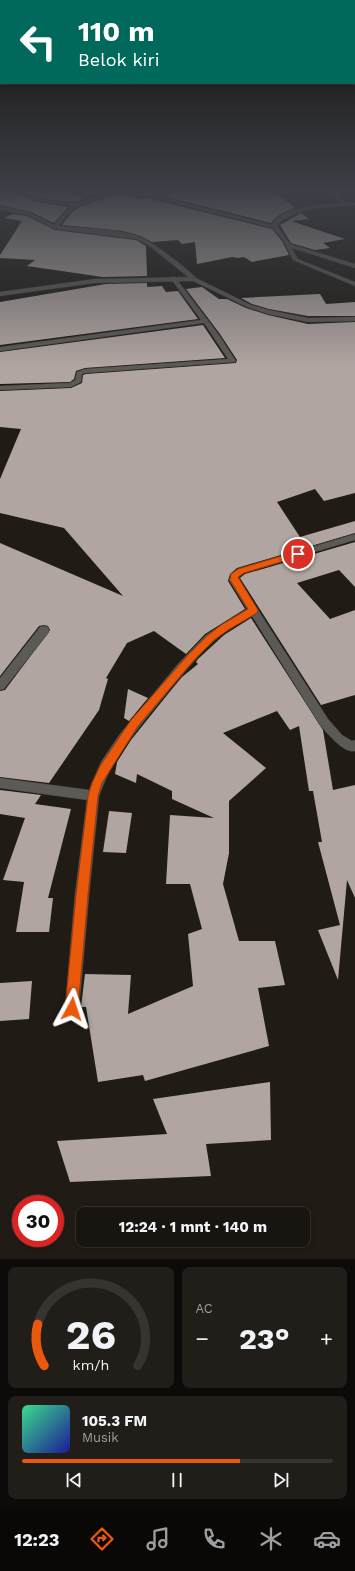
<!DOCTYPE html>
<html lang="id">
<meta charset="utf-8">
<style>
:root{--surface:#181410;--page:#211d19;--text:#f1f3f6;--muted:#9f9e9f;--line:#363330;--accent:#ea580c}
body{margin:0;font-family:"Work Sans",sans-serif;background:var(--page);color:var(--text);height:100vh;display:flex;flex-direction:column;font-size:15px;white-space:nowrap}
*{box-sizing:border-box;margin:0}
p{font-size:13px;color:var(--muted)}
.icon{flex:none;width:22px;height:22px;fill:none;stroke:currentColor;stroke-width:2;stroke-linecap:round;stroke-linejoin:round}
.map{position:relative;height:1259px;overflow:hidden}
.details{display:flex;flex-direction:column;gap:8px;padding:8px;background:#0d0b09;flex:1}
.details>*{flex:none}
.hud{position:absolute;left:0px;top:0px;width:355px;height:84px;box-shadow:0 2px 6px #0003,0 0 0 1px var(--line);background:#00695c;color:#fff;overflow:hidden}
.speed{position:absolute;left:12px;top:1195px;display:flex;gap:8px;font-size:20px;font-weight:700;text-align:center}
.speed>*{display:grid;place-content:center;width:52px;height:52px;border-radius:50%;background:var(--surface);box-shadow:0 2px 6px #0003,0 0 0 1px var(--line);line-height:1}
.speed .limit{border:6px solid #d22;background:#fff;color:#111}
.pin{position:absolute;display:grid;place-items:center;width:34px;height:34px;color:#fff;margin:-17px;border:2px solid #fff;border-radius:50%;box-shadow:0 1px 4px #0007}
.me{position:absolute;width:44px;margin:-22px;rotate:5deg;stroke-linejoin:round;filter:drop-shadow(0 0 3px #0008)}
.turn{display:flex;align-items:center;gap:14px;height:84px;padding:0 12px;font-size:18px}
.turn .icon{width:52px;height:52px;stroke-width:2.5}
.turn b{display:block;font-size:28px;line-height:34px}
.big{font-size:30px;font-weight:700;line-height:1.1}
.details .tile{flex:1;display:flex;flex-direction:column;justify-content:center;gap:6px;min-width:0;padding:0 14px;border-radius:8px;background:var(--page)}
.details .dial{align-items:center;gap:0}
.dial svg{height:104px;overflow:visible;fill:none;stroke:var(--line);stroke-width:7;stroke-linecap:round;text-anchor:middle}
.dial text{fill:var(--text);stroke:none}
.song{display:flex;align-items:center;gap:12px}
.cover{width:48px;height:48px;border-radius:6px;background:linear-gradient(135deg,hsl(150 70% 55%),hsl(240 70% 35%))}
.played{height:4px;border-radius:2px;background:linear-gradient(90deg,var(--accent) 70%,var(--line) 70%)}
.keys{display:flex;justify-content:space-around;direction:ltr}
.heat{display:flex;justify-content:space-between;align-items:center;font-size:22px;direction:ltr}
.details .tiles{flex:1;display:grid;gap:8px;grid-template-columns:1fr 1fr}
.tile:last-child{grid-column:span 2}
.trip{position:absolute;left:76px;top:1207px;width:234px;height:40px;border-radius:8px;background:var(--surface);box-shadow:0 2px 6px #0003,0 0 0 1px var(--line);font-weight:700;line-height:40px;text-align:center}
.tabs{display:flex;height:64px;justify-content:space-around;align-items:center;background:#0a0806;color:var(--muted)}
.tabs .icon{width:28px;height:28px}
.tabs .current{color:var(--accent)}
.tabs b{font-size:18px;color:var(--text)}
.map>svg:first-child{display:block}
.building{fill:#b0a5a1}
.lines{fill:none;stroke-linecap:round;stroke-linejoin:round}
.minor-casing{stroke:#3d3832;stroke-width:1}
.tertiary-casing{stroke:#3d3832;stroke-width:1}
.minor{fill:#5b5a56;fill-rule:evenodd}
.tertiary{fill:#5b5a56;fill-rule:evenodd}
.route{fill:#ea580c;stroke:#983908}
</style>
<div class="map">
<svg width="355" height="1259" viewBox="0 0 355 1259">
<rect width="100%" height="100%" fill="#201b15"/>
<path class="building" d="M 0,190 L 9,190 L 33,201 L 68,207 L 54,223 L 31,212 L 0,205 Z
M 20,190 L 61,190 L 85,199 L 76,201 L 60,201 L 37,197 Z
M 76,190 L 114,190 L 95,195 Z
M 153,190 L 168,190 L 164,196 L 149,193 Z
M 175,190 L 273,190 L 295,208 L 282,213 L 275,218 L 271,223 L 171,198 Z
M 116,194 L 126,194 L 141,199 L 143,197 L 272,229 L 282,241 L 289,255 L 252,262 L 244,257 L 237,258 L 232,257 L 197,264 L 195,242 L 182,244 L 178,240 L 152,242 L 141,236 L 123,231 L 62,225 L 72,212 L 79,207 Z
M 301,213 L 309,219 L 291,221 L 345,239 L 323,243 L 330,248 L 315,250 L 291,243 L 280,225 Z
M 12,214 L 27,216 L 55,230 L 136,240 L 146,246 L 147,276 L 103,277 L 27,266 L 35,260 L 0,258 L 0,255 L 22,221 L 5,218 Z
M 147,283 L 147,287 L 162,286 L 166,292 L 178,291 L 198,319 L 0,345 L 0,302 L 106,284 Z
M 202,287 L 219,299 L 227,299 L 246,308 L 268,315 L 308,324 L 355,322 L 355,493 L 324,501 L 315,489 L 277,502 L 300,537 L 355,521 L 355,533 L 237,568 L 230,574 L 228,581 L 245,609 L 205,634 L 186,654 L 154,631 L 127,643 L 106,678 L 108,679 L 99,710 L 49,783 L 0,777 L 0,691 L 5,690 L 50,630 L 48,626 L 44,625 L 39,626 L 0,676 L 0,543 L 123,596 L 64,528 L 0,513 L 0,479 L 21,429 L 0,427 L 0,391 L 71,388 L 82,383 L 83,375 L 86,374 L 236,363 L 237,360 L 220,334 L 186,289 Z
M 320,294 L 326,304 L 355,302 L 355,316 L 308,316 L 269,309 L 252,304 L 241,298 Z
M 203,325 L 225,358 L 85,368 L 76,371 L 74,379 L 70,382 L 0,384 L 0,352 Z
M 355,542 L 355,587 L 339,570 L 297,583 L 330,619 L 355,610 L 355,695 L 321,705 L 240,578 L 245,574 Z
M 251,618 L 323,730 L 333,790 L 355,785 L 355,898 L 347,880 L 338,980 L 318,930 L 340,925 L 318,842 L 322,842 L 313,791 L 309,791 L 299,726 L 290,730 L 277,711 L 223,733 L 266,768 L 229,801 L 229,853 L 223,884 L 239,941 L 275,941 L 285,985 L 258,988 L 269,1046 L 145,1081 L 143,1075 L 98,1082 L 86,1007 L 81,1007 L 85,974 L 131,975 L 128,1014 L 193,986 L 188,934 L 202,929 L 190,884 L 166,884 L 170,815 L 214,818 L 172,799 L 172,791 L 137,774 L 136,783 L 115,774 L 117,762 L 131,740 L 172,689 L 182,677 L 198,664 L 196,662 L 198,659 L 224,635 Z
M 128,689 L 148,698 L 129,721 L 124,718 Z
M 0,790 L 41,795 L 35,804 L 71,809 L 48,898 L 53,898 L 49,932 L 16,932 L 24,882 L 3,880 L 25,818 L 0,814 Z
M 109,811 L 132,813 L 126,853 L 103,852 Z
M 32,981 L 29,1019 L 0,1021 L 0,983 Z
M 270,1082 L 271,1140 L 206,1144 L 211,1176 L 70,1182 L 57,1141 L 167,1134 L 153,1099 Z"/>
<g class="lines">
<defs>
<path id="minor" d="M 10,190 L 16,190 L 37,198 L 60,202 L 76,203 L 90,199 L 62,190 L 70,190 L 95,197 L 116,191 L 134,191 L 165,198 L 170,190 L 174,190 L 169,199 L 272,225 C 278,207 325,204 341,203 L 329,190 L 334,190 L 346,203 L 355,203 L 355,205 C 328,207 300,206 278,224 L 278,227 L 290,244 L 355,264 L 355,268 L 292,248 L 297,258 L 300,260 L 355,282 L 355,286 L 293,260 L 283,240 L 273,228 L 134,193 L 116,193 L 78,206 L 71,211 L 59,226 C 81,228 121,229 141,237 C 154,243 187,268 197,279 L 192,280 L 148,245 L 136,239 L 55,229 L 27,215 L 0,210 L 0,206 L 31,213 L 54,225 L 71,206 L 33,200 Z
M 171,277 L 175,277 L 219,335 L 236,361 L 235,362 L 86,373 L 82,374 L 81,382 L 71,387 L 0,390 L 0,386 L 70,383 L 75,380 L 77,372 L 85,369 L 228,359 L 204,323 L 0,351 L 0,347 L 201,320 L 171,279 Z
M 355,534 L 355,540 L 244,573 L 239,577 L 239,580 L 328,719 L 342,735 L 352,741 L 355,740 L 355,751 C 344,754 327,733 320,725 L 252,616 C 239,623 225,631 214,641 C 198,655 185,672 171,688 C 143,723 114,753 99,796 L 89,895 L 79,1009 L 77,1014 L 72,1016 L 67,1014 L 65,1009 L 75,895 L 87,800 L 0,788 L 0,778 L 89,790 L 101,762 L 120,734 L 178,664 L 206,635 L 247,609 L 229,580 L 231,574 L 238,569 Z
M 44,626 L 48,627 L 49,630 L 48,633 L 4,689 L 0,690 L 0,678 L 40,627 Z"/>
<path id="tertiary" d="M 194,277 L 251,305 L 269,310 L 308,318 L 355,317 L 355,321 L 308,322 L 268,314 L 247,307 L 193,281 L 95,283 L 0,296 L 0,292 L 95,279 Z"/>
</defs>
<use href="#minor" class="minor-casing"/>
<use href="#tertiary" class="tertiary-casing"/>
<use href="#minor" class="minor"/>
<use href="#tertiary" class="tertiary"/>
</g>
<linearGradient id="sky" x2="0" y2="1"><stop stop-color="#120f0c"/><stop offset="0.52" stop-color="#3c3f46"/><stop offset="1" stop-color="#3c3f46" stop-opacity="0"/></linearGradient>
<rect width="355" height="366" fill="url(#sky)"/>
<path class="route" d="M 298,551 L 301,552 L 302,554 L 301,556 L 244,573 L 238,577 L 258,610 L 257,613 L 228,630 L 214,640 L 194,660 L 138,726 L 102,783 L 98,796 L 88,895 L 78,1009 L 76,1014 L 72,1016 L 67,1014 L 65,1009 L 76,895 L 88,796 L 92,783 L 100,766 L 131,720 L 188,655 L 207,636 L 221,625 L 248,609 L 230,580 L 231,574 L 238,569 Z"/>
</svg>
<div class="speed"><div class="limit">30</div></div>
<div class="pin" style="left:298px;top:554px;background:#d93025"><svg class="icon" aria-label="arrive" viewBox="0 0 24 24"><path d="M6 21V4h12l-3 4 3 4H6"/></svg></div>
<svg class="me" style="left:72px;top:1009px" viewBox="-20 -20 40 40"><path d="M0-17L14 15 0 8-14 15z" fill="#ea580c" stroke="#fff" stroke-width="4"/></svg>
<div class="trip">12:24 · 1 mnt · 140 m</div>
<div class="hud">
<div class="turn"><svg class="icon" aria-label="left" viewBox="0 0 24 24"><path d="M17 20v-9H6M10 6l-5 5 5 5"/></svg><div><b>110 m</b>Belok kiri</div></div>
</div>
</div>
<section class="details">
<div class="tiles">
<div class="tile dial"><svg viewBox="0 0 100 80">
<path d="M14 69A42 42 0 1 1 86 69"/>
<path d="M14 69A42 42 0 0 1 9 37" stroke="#ea580c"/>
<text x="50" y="56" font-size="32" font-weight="700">26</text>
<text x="50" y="72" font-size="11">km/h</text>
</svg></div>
<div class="tile"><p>AC</p>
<div class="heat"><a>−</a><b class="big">23°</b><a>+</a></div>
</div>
<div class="tile">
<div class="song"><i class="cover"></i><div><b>105.3 FM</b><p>Musik</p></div></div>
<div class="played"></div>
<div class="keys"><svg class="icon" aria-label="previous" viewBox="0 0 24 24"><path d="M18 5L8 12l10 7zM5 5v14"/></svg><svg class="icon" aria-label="pause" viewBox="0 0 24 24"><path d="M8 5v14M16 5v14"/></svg><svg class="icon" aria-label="next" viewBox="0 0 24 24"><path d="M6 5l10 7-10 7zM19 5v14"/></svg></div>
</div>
</div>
</section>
<nav class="tabs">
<b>12:23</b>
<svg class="icon current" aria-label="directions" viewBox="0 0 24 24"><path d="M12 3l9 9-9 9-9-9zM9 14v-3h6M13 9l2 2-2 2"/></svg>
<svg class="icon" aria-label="music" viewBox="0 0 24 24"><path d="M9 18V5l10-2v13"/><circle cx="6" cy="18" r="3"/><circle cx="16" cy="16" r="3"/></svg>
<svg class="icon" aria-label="phone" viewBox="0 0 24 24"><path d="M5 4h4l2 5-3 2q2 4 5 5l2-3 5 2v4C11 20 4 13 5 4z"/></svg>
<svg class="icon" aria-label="climate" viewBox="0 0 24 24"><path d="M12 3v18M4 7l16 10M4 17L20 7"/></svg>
<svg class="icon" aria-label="car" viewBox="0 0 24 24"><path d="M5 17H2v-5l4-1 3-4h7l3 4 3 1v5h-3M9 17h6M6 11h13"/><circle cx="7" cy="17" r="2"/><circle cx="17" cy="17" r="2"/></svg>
</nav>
